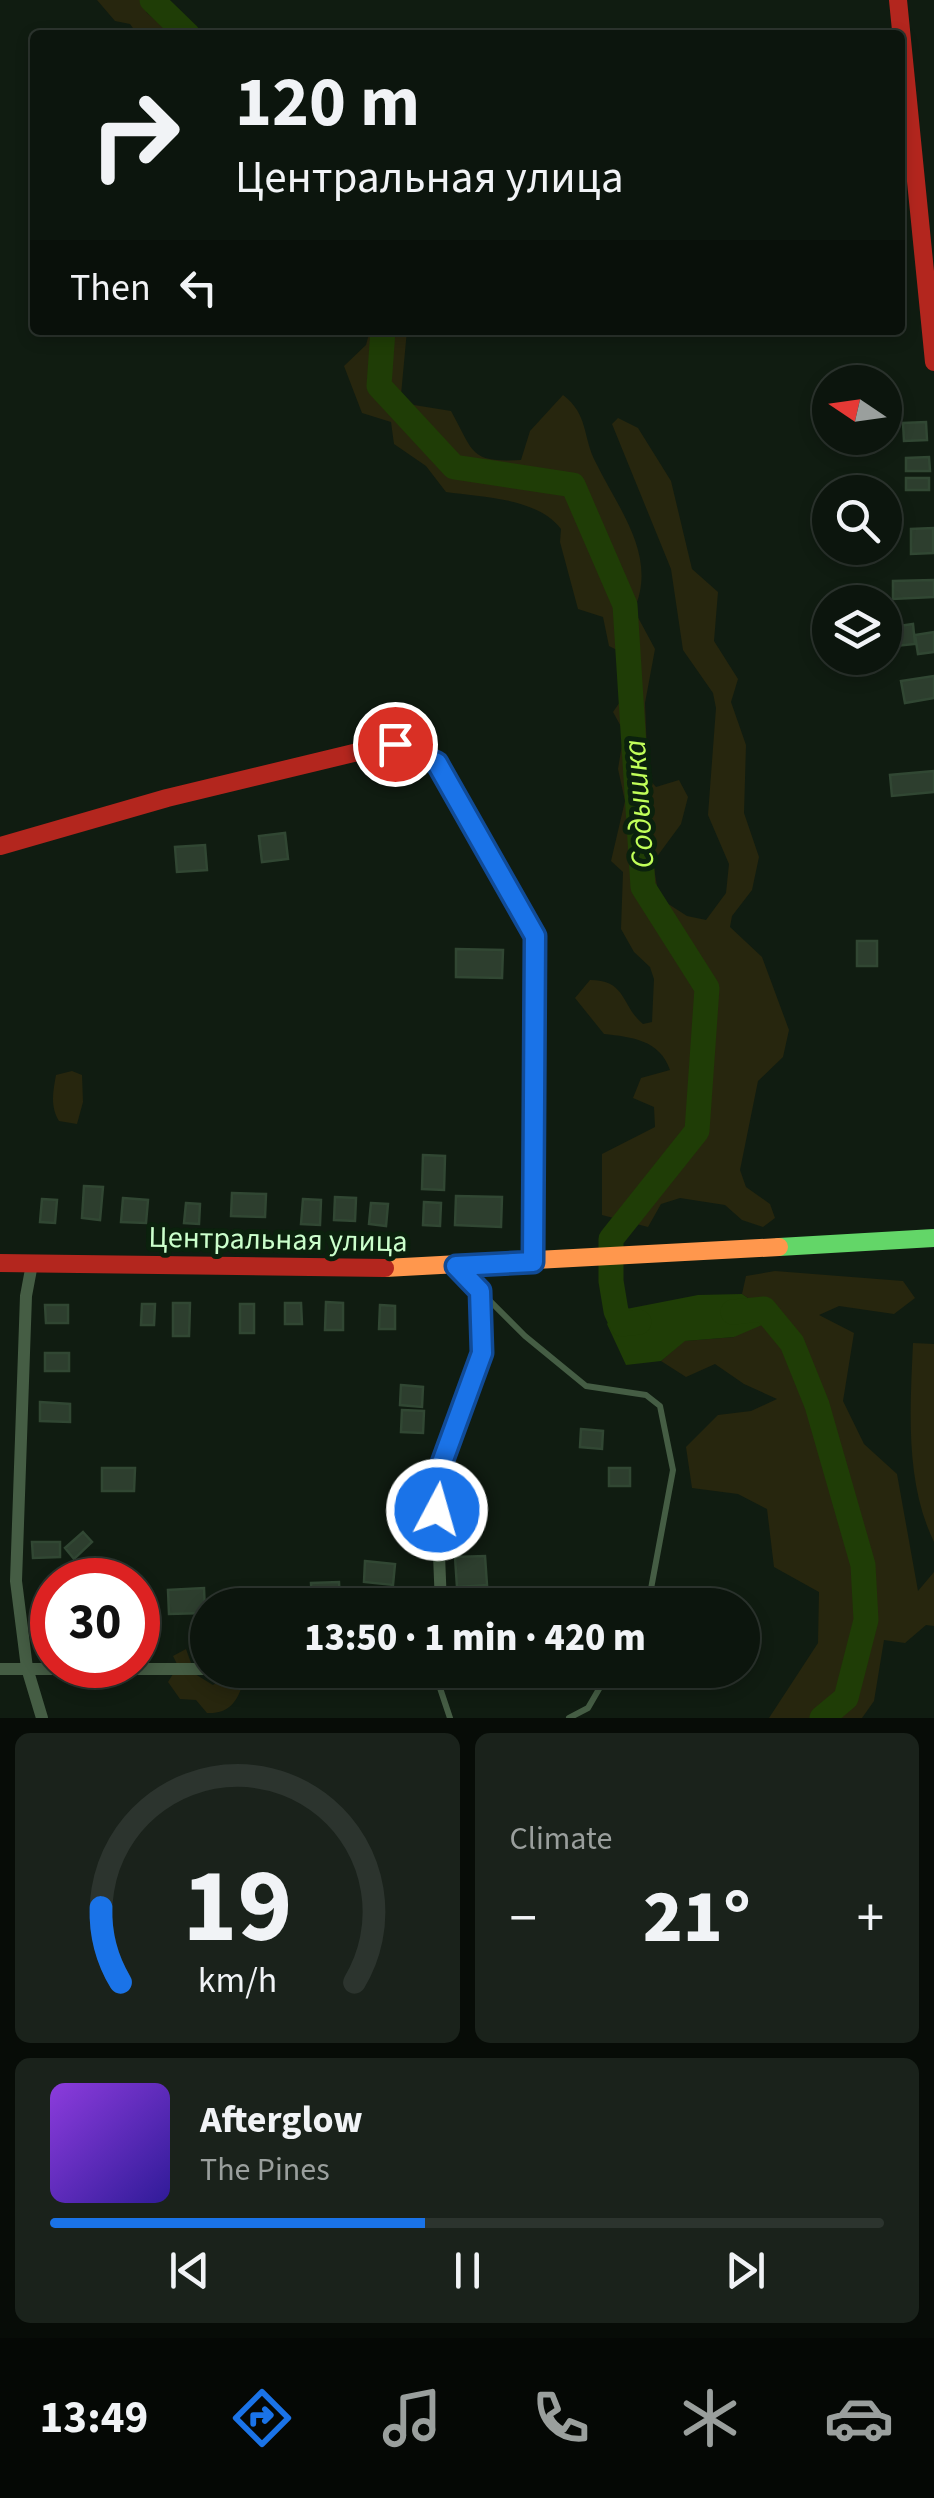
<!DOCTYPE html>
<meta charset="utf-8">
<style>
:root{--surface:#0c150d;--page:#1a221b;--text:#f1f3f6;--muted:#9a9f9d;--line:#2c342e;--accent:#1a73e8}
body{margin:0;font-family:"Source Sans 3",sans-serif;background:var(--page);color:var(--text);height:100vh;display:flex;flex-direction:column;font-size:38px;white-space:nowrap}
*{box-sizing:border-box;margin:0}
p{font-size:32px;color:var(--muted)}
.icon{flex:none;width:55px;height:55px;fill:none;stroke:currentColor;stroke-width:2;stroke-linecap:round;stroke-linejoin:round}
.map{position:relative;height:1718px;overflow:hidden}
.side{display:flex;flex-direction:column;gap:15px;padding:15px;background:#070c07;flex:1}
.side>*{flex:none}
.guide{position:absolute;left:30px;top:30px;width:875px;height:305px;border-radius:10px;box-shadow:0 5px 15px #0003,0 0 0 2px var(--line);background:#0c150d;color:var(--text);overflow:hidden}
.needle{width:65px;rotate:283deg}
.buttons{position:absolute;left:812px;top:365px;display:grid;gap:20px}
.buttons a{display:grid;place-items:center;width:90px;height:90px;border-radius:50%;background:var(--surface);box-shadow:0 5px 15px #0003,0 0 0 2px var(--line);font-size:50px}
.speed{position:absolute;left:30px;top:1558px;display:flex;gap:20px;font-size:50px;font-weight:700;text-align:center}
.speed>*{display:grid;place-content:center;width:130px;height:130px;border-radius:50%;background:var(--surface);box-shadow:0 5px 15px #0003,0 0 0 2px var(--line);line-height:1}
.speed .limit{border:15px solid #d22;background:#fff;color:#111}
.pin{position:absolute;display:grid;place-items:center;width:85px;height:85px;color:#fff;margin:-42px;border:5px solid #fff;border-radius:50%;box-shadow:0 2px 10px #0007}
.me{position:absolute;width:110px;margin:-55px;rotate:6deg;stroke-linejoin:round;filter:drop-shadow(0 0 8px #0008)}
.turn{display:flex;align-items:center;gap:35px;height:210px;padding:0 40px;font-size:45px}
.turn .icon{width:130px;height:130px;stroke-width:2.5}
.turn b{display:block;font-size:70px;line-height:85px}
.then{display:flex;align-items:center;height:95px;padding:0 40px;background:#0003;gap:20px;font-size:38px}
.big{font-size:75px;font-weight:800;line-height:1.1}
.side .card{flex:1;display:flex;flex-direction:column;justify-content:center;gap:15px;min-width:0;padding:0 35px;border-radius:15px;background:var(--page)}
.side .dial{align-items:center;gap:0}
.dial svg{height:260px;overflow:visible;fill:none;stroke:var(--line);stroke-width:7;stroke-linecap:round;text-anchor:middle}
.dial text{fill:var(--text);stroke:none}
.song{display:flex;align-items:center;gap:30px}
.cover{width:120px;height:120px;border-radius:15px;background:linear-gradient(135deg,hsl(270 70% 55%),hsl(250 70% 35%))}
.played{height:10px;border-radius:5px;background:linear-gradient(90deg,var(--accent) 45%,var(--line) 45%)}
.keys{display:flex;justify-content:space-around;direction:ltr}
.heat{display:flex;justify-content:space-between;align-items:center;font-size:55px;direction:ltr}
.side .tiles{flex:1;display:grid;gap:15px;grid-template-columns:1fr 1fr}
.card:last-child{grid-column:span 2}
.trip{position:absolute;left:190px;top:1588px;width:570px;height:100px;border-radius:50px;background:var(--surface);box-shadow:0 5px 15px #0003,0 0 0 2px var(--line);font-weight:800;line-height:100px;text-align:center}
.menu{display:flex;height:160px;justify-content:space-around;align-items:center;background:#050805;color:var(--muted)}
.menu .icon{width:70px;height:70px}
.menu .selected{color:var(--accent)}
.menu b{font-size:45px;color:var(--text)}
.map>svg:first-child{display:block}
.green{fill:#27260e}
.water{fill:#1f3d06}
.lines{fill:none;stroke-linecap:round;stroke-linejoin:round}
.river{stroke:#1f3d06;stroke-width:25}
.building{fill:#2d3e2e;stroke:#314733;stroke-width:2.5}
.lane{stroke:#455d44;stroke-width:6}
.street{stroke:#455d44;stroke-width:12}
.fast{stroke:#63d668;stroke-width:18}
.slow{stroke:#ff974d;stroke-width:18}
.jam{stroke:#b3261e;stroke-width:18}
.route-casing{stroke:#114b97;stroke-width:25}
.route{stroke:#1a73e8;stroke-width:18}
.labels{text-anchor:middle;stroke-width:10;stroke-linejoin:round;paint-order:stroke}
.street-label{font-size:30px;fill:#cbffcc;stroke:#0b210d}
.water-label{font-size:32px;font-style:italic;fill:#c1ff59;stroke:#0b210d}
</style>
<div class="map">
<svg width="934" height="1718" viewBox="0 0 934 1718">
<rect width="100%" height="100%" fill="#101c11"/>
<path class="green" d="M 97,0 L 140,0 L 147,13 L 174,35 L 138,35 L 130,24 L 115,21 Z
M 370,330 L 407,330 L 401,395 L 414,405 L 451,411 C 474,452 469,463 521,460 L 530,431 L 563,395 C 589,415 582,436 596,463 C 619,510 658,556 634,610 L 655,649 L 645,703 L 648,778 L 656,787 L 679,780 L 688,797 L 681,824 L 653,862 L 659,898 L 687,916 L 706,920 L 726,893 L 729,864 L 708,815 L 716,708 L 713,693 L 683,650 L 671,569 L 612,424 L 618,418 L 638,428 L 671,481 L 692,569 L 718,592 L 714,641 L 738,679 L 731,702 L 746,745 L 744,813 L 759,857 L 752,890 L 732,916 L 730,927 L 762,957 L 789,1030 L 783,1057 L 758,1081 L 740,1170 L 746,1187 L 770,1204 L 775,1218 L 763,1227 L 742,1220 L 725,1205 L 680,1198 L 661,1204 L 648,1227 L 602,1215 L 602,1154 L 655,1127 L 654,1107 L 633,1098 L 641,1078 L 670,1070 C 660,1040 632,1037 604,1034 L 575,998 L 590,980 C 627,980 621,1006 643,1024 L 652,1022 L 654,979 L 650,967 L 634,952 L 621,929 L 623,872 L 611,861 L 625,801 L 618,769 L 624,732 L 613,712 L 638,676 L 623,653 L 609,646 L 603,617 L 578,609 L 560,542 L 561,529 C 538,498 482,497 446,492 L 426,466 L 394,444 L 391,422 L 362,413 L 344,366 L 366,345 Z
M 72,1071 L 82,1075 L 83,1102 L 77,1124 L 59,1121 C 50,1106 53,1092 56,1075 Z
M 775,1271 L 903,1281 L 915,1298 L 894,1314 L 839,1306 L 819,1315 L 854,1333 L 843,1401 L 864,1444 L 897,1474 L 918,1591 L 934,1572 L 934,1626 L 926,1625 L 905,1643 L 884,1640 L 874,1701 L 862,1718 L 769,1718 L 818,1643 L 819,1592 L 774,1567 L 767,1509 L 738,1494 L 692,1488 L 686,1447 L 718,1415 L 751,1411 L 777,1399 L 744,1384 L 715,1364 L 686,1377 L 661,1361 L 684,1341 L 734,1337 L 764,1309 L 742,1294 L 746,1276 Z
M 913,1343 L 934,1344 L 934,1542 C 905,1482 910,1410 913,1343 Z
M 186,1649 L 195,1674 L 213,1685 L 231,1673 L 242,1686 C 236,1704 227,1714 207,1713 L 196,1700 L 180,1699 L 168,1682 L 178,1666 L 173,1656 Z"/>
<path class="water" d="M 742,1294 L 764,1309 L 762,1325 L 734,1337 L 685,1341 L 661,1361 L 626,1365 L 607,1324 L 616,1311 L 698,1295 Z"/>
<g class="lines">
<path class="river" d="M 152,0 L 188,35
M 383,330 L 379,386 L 454,467 L 573,485 L 625,605 L 643,887 L 707,988 L 697,1131 L 611,1239 L 611,1281 L 616,1311 L 622,1324 L 639,1322
M 733,1312 L 764,1309 L 792,1343 L 817,1405 L 863,1565 L 866,1620 L 846,1698 L 822,1718"/>
</g>
<path class="building" d="M 926,422 L 927,440 L 904,441 L 903,423 Z
M 929,457 L 930,471 L 906,471 L 906,458 Z
M 906,478 L 929,478 L 929,490 L 906,490 Z
M 933,528 L 933,553 L 911,554 L 911,529 Z
M 934,580 L 934,597 L 893,599 L 893,581 Z
M 913,624 L 915,644 L 885,647 L 885,628 Z
M 934,632 L 934,652 L 918,654 L 915,635 Z
M 934,676 L 934,698 L 905,703 L 901,681 Z
M 934,771 L 934,792 L 892,796 L 890,775 Z
M 285,833 L 288,859 L 262,862 L 259,836 Z
M 205,845 L 207,870 L 177,872 L 175,847 Z
M 857,941 L 877,941 L 877,966 L 857,966 Z
M 456,949 L 503,950 L 502,978 L 456,977 Z
M 423,1155 L 445,1156 L 444,1190 L 422,1189 Z
M 84,1186 L 103,1187 L 100,1220 L 82,1218 Z
M 232,1193 L 266,1194 L 265,1217 L 231,1216 Z
M 456,1196 L 502,1197 L 501,1227 L 455,1225 Z
M 335,1197 L 356,1198 L 355,1221 L 334,1220 Z
M 123,1198 L 148,1200 L 146,1223 L 121,1222 Z
M 42,1199 L 57,1200 L 55,1223 L 40,1222 Z
M 303,1199 L 321,1200 L 320,1225 L 301,1224 Z
M 424,1202 L 441,1203 L 440,1226 L 423,1225 Z
M 186,1203 L 200,1204 L 199,1224 L 184,1223 Z
M 371,1203 L 388,1204 L 386,1226 L 369,1224 Z
M 326,1302 L 343,1303 L 343,1330 L 325,1330 Z
M 173,1303 L 190,1303 L 189,1336 L 173,1336 Z
M 285,1303 L 301,1303 L 302,1324 L 285,1324 Z
M 142,1304 L 155,1304 L 154,1325 L 141,1325 Z
M 240,1304 L 254,1304 L 254,1333 L 240,1333 Z
M 45,1305 L 68,1305 L 68,1323 L 46,1323 Z
M 380,1305 L 395,1306 L 395,1329 L 379,1329 Z
M 45,1353 L 69,1353 L 69,1371 L 45,1371 Z
M 401,1385 L 423,1387 L 422,1407 L 400,1405 Z
M 40,1402 L 70,1404 L 70,1422 L 40,1421 Z
M 402,1410 L 424,1411 L 423,1433 L 401,1432 Z
M 581,1429 L 603,1431 L 602,1449 L 580,1447 Z
M 102,1468 L 135,1468 L 134,1491 L 102,1491 Z
M 609,1468 L 630,1468 L 630,1486 L 609,1486 Z
M 83,1532 L 92,1542 L 74,1559 L 65,1548 Z
M 32,1542 L 60,1542 L 60,1557 L 33,1558 Z
M 485,1556 L 487,1585 L 457,1587 L 455,1557 Z
M 365,1561 L 395,1564 L 393,1585 L 364,1582 Z
M 339,1582 L 340,1605 L 312,1605 L 311,1583 Z
M 204,1588 L 205,1613 L 169,1614 L 168,1590 Z"/>
<g class="lines">
<path class="lane" d="M 459,1270 L 525,1336 L 586,1386 L 646,1395 L 660,1406 L 673,1470 L 648,1605
M 434,1670 L 450,1718
M 569,1718 L 588,1708 L 610,1670"/>
<path class="street" d="M 32,1264 L 26,1296 L 16,1581 L 27,1668 L 42,1718
M 441,1605 L 436,1479 L 479,1366 L 482,1353 L 480,1291
M 0,1669 L 208,1669"/>
<path class="fast" d="M 779,1247 L 934,1238"/>
<path class="slow" d="M 385,1268 L 779,1247"/>
<path class="jam" d="M 898,0 L 934,362
M 0,846 L 167,798 L 395,743 L 437,763 L 535,936 L 533,1263
M 0,1263 L 385,1268"/>
</g>
<g class="lines">
<defs>
<path id="route" d="M 395,744 L 437,763 L 535,936 L 533,1262 L 456,1266 L 480,1291 L 482,1353 L 436,1479 L 437,1510"/>
</defs>
<use href="#route" class="route-casing"/>
<use href="#route" class="route"/>
</g>
<g class="labels">
<g class="street-label">
<text transform="translate(278 1239) rotate(1)" y="10">Центральная улица</text>
</g>
<g class="water-label">
<text transform="translate(638 804) rotate(-94)" y="11">Содышка</text>
</g>
</g>
</svg>
<div class="buttons">
<a><svg class="needle" viewBox="-14 -14 28 28"><path d="M0-13l5 13h-10z" fill="#e53935"/><path d="M0 13l5-13h-10z" fill="#9a9f9d"/></svg></a>
<a><svg class="icon" aria-label="search" viewBox="0 0 24 24"><circle cx="10" cy="10" r="6"/><path d="M15 15l6 6"/></svg></a>
<a><svg class="icon" aria-label="layers" viewBox="0 0 24 24"><path d="M12 4l9 5-9 5-9-5zM3 14l9 5 9-5"/></svg></a>
</div>
<div class="speed"><div class="limit">30</div></div>
<div class="pin" style="left:395px;top:744px;background:#d93025"><svg class="icon" aria-label="arrive" viewBox="0 0 24 24"><path d="M6 21V4h12l-3 4 3 4H6"/></svg></div>
<svg class="me" style="left:437px;top:1510px" viewBox="-20 -20 40 40"><circle r="17" fill="#1a73e8" stroke="#fff" stroke-width="3"/><path d="M0-11L8 9 0 5-8 9z" fill="#fff"/></svg>
<div class="trip">13:50 · 1 min · 420 m</div>
<div class="guide">
<div class="turn"><svg class="icon" aria-label="right" viewBox="0 0 24 24"><path d="M7 20v-9h11M14 6l5 5-5 5"/></svg><div><b>120 m</b>Центральная улица</div></div>
<div class="then">Then<svg class="icon" aria-label="left" viewBox="0 0 24 24"><path d="M17 20v-9H6M10 6l-5 5 5 5"/></svg></div>
</div>
</div>
<section class="side">
<div class="tiles">
<div class="card dial"><svg viewBox="0 0 100 80">
<path d="M14 69A42 42 0 1 1 86 69"/>
<path d="M14 69A42 42 0 0 1 8 46" stroke="#1a73e8"/>
<text x="50" y="56" font-size="32" font-weight="700">19</text>
<text x="50" y="72" font-size="11">km/h</text>
</svg></div>
<div class="card"><p>Climate</p>
<div class="heat"><a>−</a><b class="big">21°</b><a>+</a></div>
</div>
<div class="card">
<div class="song"><i class="cover"></i><div><b>Afterglow</b><p>The Pines</p></div></div>
<div class="played"></div>
<div class="keys"><svg class="icon" aria-label="previous" viewBox="0 0 24 24"><path d="M18 5L8 12l10 7zM5 5v14"/></svg><svg class="icon" aria-label="pause" viewBox="0 0 24 24"><path d="M8 5v14M16 5v14"/></svg><svg class="icon" aria-label="next" viewBox="0 0 24 24"><path d="M6 5l10 7-10 7zM19 5v14"/></svg></div>
</div>
</div>
</section>
<nav class="menu">
<b>13:49</b>
<svg class="icon selected" aria-label="directions" viewBox="0 0 24 24"><path d="M12 3l9 9-9 9-9-9zM9 14v-3h6M13 9l2 2-2 2"/></svg>
<svg class="icon" aria-label="music" viewBox="0 0 24 24"><path d="M9 18V5l10-2v13"/><circle cx="6" cy="18" r="3"/><circle cx="16" cy="16" r="3"/></svg>
<svg class="icon" aria-label="phone" viewBox="0 0 24 24"><path d="M5 4h4l2 5-3 2q2 4 5 5l2-3 5 2v4C11 20 4 13 5 4z"/></svg>
<svg class="icon" aria-label="climate" viewBox="0 0 24 24"><path d="M12 3v18M4 7l16 10M4 17L20 7"/></svg>
<svg class="icon" aria-label="car" viewBox="0 0 24 24"><path d="M5 17H2v-5l4-1 3-4h7l3 4 3 1v5h-3M9 17h6M6 11h13"/><circle cx="7" cy="17" r="2"/><circle cx="17" cy="17" r="2"/></svg>
</nav>
